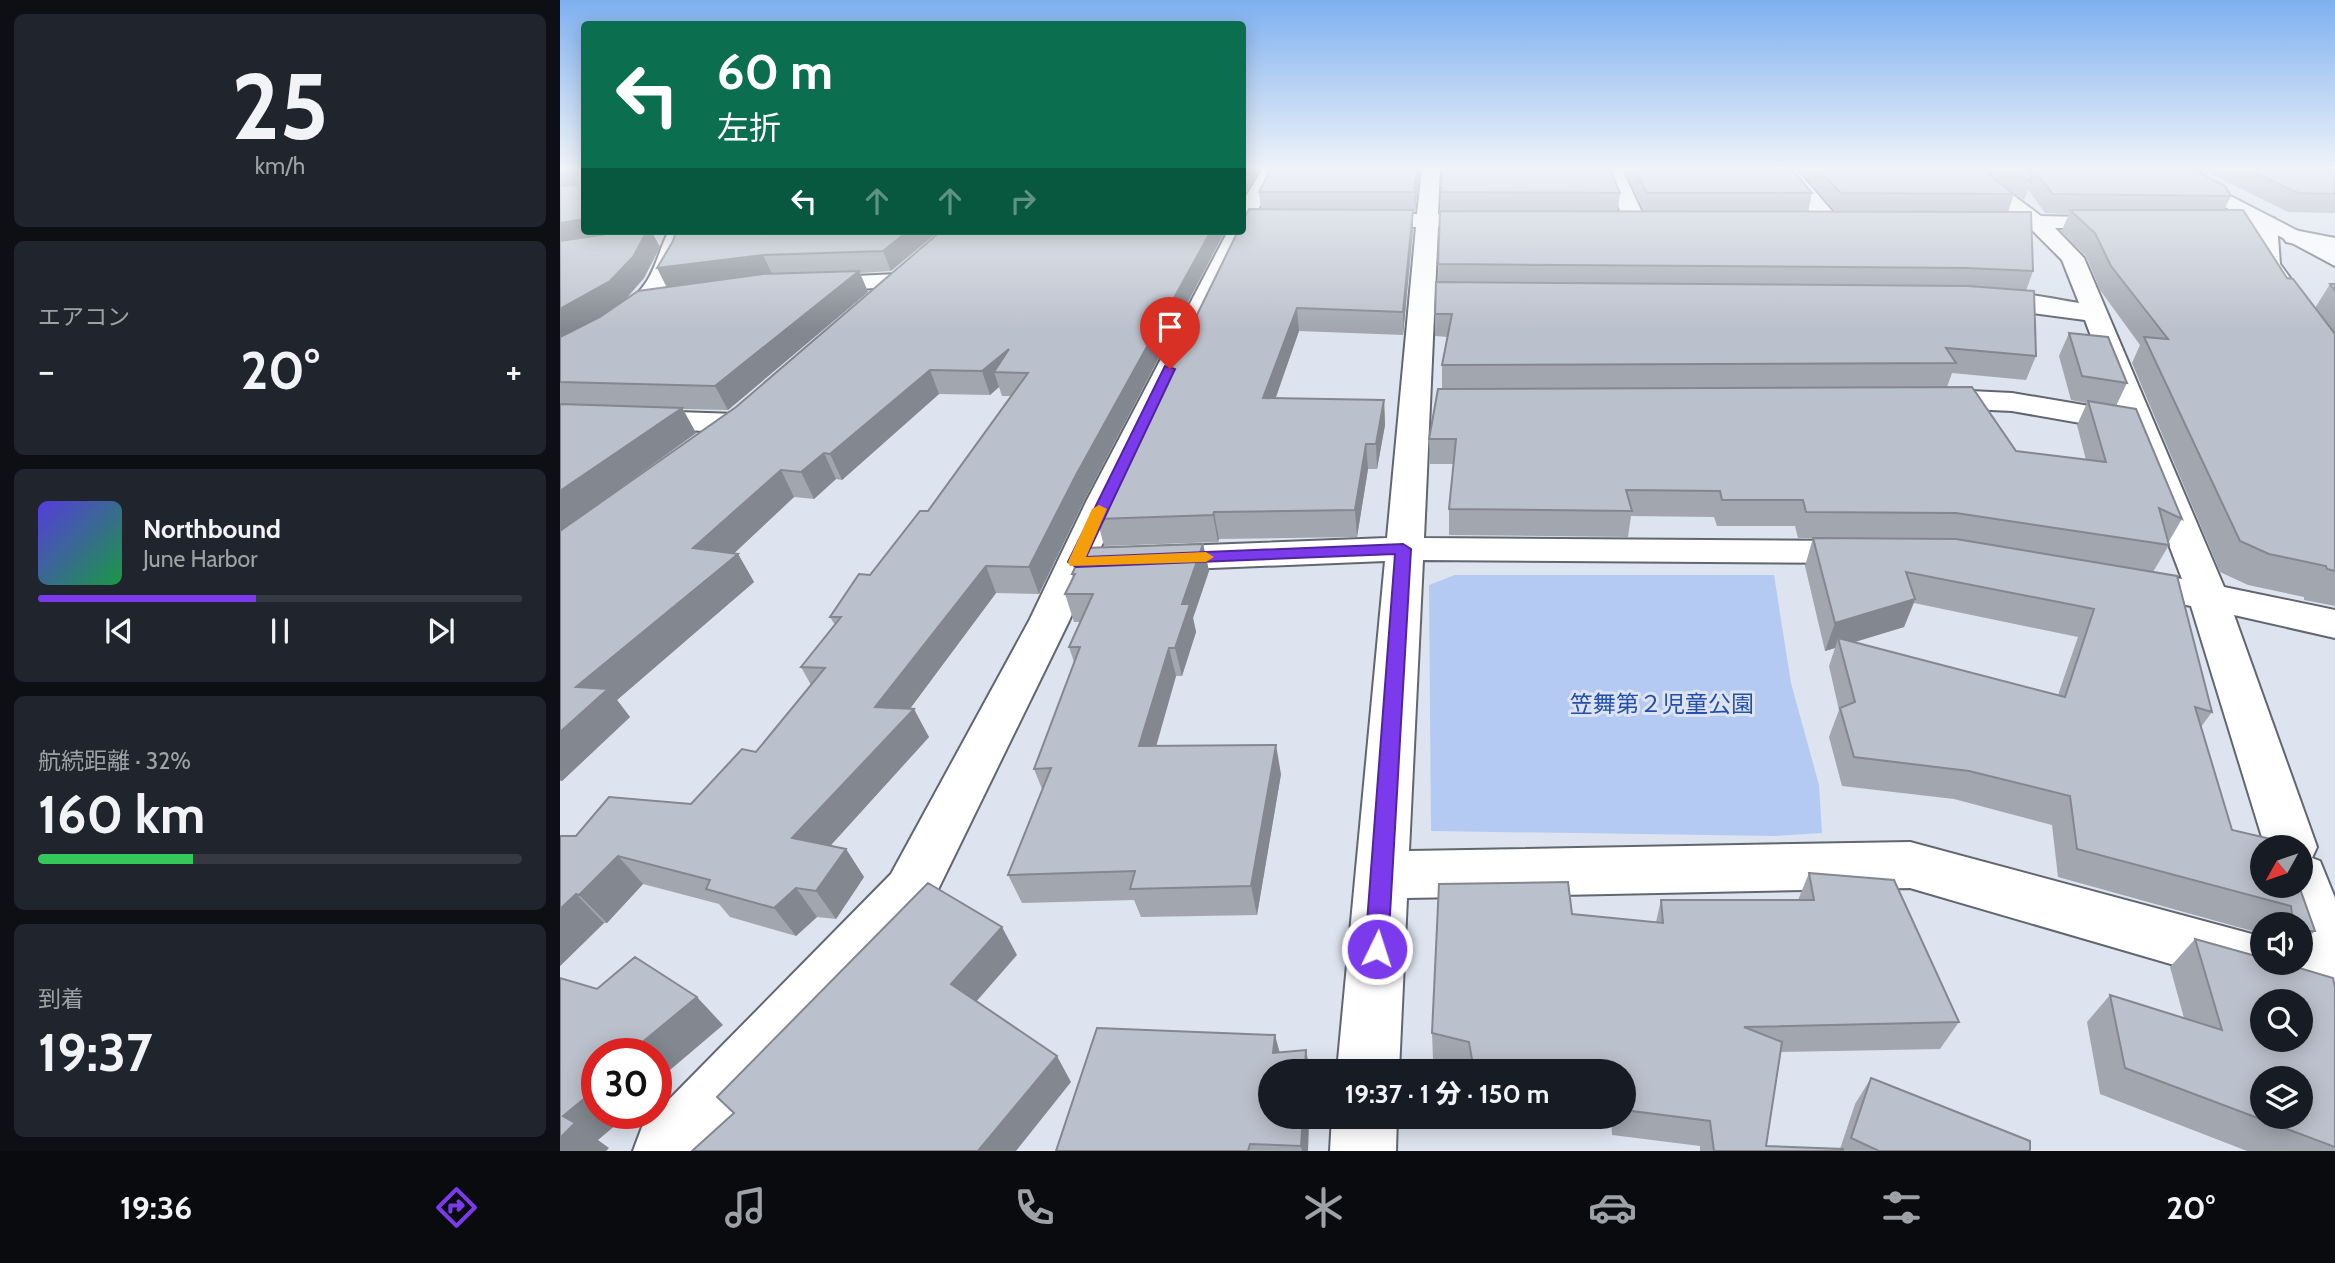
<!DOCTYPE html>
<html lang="ja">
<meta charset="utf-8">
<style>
:root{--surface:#171b24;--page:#20242c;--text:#f1f3f6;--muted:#9ea1a6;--line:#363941;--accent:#7c3aed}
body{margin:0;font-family:Cabin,"Noto Sans JP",sans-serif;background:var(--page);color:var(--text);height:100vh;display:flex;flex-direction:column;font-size:26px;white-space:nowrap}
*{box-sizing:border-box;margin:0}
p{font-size:23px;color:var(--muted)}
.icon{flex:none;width:38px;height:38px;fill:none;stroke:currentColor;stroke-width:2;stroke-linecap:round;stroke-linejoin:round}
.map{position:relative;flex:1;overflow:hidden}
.panel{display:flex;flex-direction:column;gap:14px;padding:14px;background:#0d0f14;width:560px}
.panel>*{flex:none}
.banner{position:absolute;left:21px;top:21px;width:665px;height:214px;border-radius:7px;box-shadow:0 4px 18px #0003;background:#0b6e4f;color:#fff;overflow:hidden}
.needle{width:46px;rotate:230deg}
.controls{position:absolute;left:1690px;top:835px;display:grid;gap:14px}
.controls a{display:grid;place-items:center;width:63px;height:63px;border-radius:50%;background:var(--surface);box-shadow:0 4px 18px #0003;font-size:35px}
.speed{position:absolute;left:21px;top:1038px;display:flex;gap:14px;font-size:35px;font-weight:700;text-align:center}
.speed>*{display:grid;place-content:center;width:91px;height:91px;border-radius:50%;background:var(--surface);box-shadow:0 4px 18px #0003;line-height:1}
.speed .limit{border:10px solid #d22;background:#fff;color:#111}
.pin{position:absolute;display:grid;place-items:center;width:60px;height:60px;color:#fff;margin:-72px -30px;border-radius:50% 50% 50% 0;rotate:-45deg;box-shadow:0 0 7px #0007}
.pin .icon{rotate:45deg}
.me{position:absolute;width:77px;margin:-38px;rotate:4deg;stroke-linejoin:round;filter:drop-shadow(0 0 5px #0008)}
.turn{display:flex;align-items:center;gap:24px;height:147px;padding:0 21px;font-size:32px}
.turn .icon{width:91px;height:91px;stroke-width:2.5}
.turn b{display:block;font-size:49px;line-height:60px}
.lanes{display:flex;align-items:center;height:66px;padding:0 21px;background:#0003;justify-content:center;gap:35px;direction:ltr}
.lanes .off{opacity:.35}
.big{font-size:52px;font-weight:800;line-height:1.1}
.panel .widget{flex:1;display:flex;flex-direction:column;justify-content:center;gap:10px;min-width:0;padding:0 24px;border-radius:10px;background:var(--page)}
.panel .dial{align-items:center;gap:0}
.dial b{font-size:91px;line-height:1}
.song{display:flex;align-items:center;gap:21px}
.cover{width:84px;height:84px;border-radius:10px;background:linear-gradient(135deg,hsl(250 70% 55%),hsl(140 70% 35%))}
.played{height:7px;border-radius:4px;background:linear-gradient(90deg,var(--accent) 45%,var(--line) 45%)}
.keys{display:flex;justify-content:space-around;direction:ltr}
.heat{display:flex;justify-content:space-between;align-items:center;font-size:38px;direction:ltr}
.charge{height:10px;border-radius:5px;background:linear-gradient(90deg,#34c759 32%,var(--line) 0)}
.trip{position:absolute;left:698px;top:1059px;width:378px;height:70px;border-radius:35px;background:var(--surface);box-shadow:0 4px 18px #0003;font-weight:800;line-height:70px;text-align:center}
.tab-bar{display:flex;height:112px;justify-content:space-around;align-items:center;background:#090b0e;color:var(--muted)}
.tab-bar .icon{width:49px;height:49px}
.tab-bar .selected{color:var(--accent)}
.tab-bar b{font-size:32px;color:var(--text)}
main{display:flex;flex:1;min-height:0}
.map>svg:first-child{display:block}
.green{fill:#b4caf3}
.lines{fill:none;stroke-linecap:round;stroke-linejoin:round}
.minor-casing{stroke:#616670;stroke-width:4}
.tertiary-casing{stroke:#616670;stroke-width:4}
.minor{fill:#fff;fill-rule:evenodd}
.tertiary{fill:#fff;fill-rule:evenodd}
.wall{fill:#a1a6af;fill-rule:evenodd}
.shaded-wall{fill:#83878f}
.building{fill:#bbc1cc;stroke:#83878f;stroke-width:2;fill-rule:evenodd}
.route{fill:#7c3aed;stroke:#51269a;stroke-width:2}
.slow{fill:#f59e0b}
.labels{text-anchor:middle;stroke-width:6;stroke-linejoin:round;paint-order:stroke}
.park-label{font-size:23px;fill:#224fad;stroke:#dde4ef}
</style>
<main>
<section class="panel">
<div class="widget dial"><b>25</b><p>km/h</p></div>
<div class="widget"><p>エアコン</p>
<div class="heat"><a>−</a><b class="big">20°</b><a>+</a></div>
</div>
<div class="widget">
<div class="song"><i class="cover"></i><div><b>Northbound</b><p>June Harbor</p></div></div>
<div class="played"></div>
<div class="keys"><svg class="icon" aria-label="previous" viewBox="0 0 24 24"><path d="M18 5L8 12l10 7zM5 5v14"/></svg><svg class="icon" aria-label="pause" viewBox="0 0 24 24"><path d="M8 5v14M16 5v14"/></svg><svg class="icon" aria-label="next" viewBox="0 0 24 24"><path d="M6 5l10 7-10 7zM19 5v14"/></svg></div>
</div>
<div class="widget"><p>航続距離 · 32%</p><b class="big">160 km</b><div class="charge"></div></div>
<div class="widget"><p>到着</p><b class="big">19:37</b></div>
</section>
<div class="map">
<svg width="1775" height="1151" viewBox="0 0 1775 1151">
<rect width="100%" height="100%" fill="#dde4ef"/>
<path class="green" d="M 895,575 L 1214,575 L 1231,683 L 1259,785 L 1262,833 L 1215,836 L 871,831 L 869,585 Z"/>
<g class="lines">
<defs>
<path id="minor" d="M 702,169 L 720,169 L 688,228 L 690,231 L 540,549 L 827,538 L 856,227 L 802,226 L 795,224 L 791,220 L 795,216 L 802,214 L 857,214 L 862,169 L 880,169 L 878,214 L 930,215 L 937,217 L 941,221 L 937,225 L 930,227 L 878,227 L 864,538 L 1300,541 L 1313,544 L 1319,552 L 1313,560 L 1300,563 L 863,560 L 849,851 L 1350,842 L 1703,937 L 1703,962 L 1741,962 L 1741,924 L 1729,924 L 1717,886 L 1741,886 L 1741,847 L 1705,847 L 1631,606 L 1554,591 L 1549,582 L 1554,573 L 1568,570 L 1622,579 L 1566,431 L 1452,411 L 1368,407 L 1357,404 L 1353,398 L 1357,392 L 1368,389 L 1452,393 L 1559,411 L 1525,320 L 1413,305 L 1409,300 L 1413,295 C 1446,287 1486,298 1519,303 L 1502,260 L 1470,228 L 1414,226 L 1410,222 L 1414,218 L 1455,216 L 1397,169 L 1418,169 L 1481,216 L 1564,218 L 1568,222 L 1564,226 L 1557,228 L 1495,228 L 1524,258 L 1664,587 L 1775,610 L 1775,638 L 1674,615 L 1757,847 L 1752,858 L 1760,861 L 1775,898 L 1775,1012 L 1350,888 L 847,898 L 839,1071 L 777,1071 L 825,561 L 530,573 L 509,621 L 369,908 L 151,1151 L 73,1151 L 82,1127 L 331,874 L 469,621 L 526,502 L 668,231 L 682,231 L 682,203 Z
M 1044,169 L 1062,169 L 1086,221 L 1082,225 L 1068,225 L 1064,221 Z
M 1217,169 L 1236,169 L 1278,218 L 1281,223 L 1278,228 L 1262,228 Z
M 1638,217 L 1714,218 L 1717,223 L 1720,264 L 1775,340 L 1775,368 L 1765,366 L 1696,264 L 1696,229 L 1630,228 L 1627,223 L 1630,218 Z
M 1734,230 L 1775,238 L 1775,252 L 1726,242 L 1723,237 L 1726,232 Z
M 109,231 L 127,231 L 129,234 C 106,310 76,324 10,360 L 0,362 L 0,343 C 31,327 68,311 87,281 C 97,265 100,247 109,231 Z
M 338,274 L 347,276 L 350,281 L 347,286 L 251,292 L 242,290 L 239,285 L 242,280 L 251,278 Z
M 0,408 L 176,414 L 187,416 L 192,423 L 187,430 L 176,432 L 0,426 Z
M 772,1116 L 837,1116 L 836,1151 L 770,1151 Z"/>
<path id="tertiary" d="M 1594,169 L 1618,169 L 1775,250 L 1775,266 Z"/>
</defs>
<use href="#minor" class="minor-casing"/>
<use href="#tertiary" class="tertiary-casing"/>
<use href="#minor" class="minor"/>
<use href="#tertiary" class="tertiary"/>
</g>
<path class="wall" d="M 0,169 L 87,231 L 91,231 L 100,247 L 84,278 L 65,300 L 106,287 L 113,241 L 116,231 L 379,231 L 331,271 L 300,273 L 308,292 L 168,410 L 123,409 L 136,433 L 19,518 L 665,231 L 524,501 L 479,594 L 436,593 L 350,708 L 369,737 L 270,846 L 286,849 L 304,877 L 276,919 L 257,917 L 236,936 L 170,917 L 159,904 L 83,884 L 47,923 L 44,923 L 0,966 L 16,836 L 131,804 L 196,752 L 251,685 L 241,667 L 275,625 L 270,617 L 310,575 L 368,511 L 451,396 L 442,396 L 439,387 L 430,395 L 379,394 L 282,480 L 276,479 L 254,499 L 234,497 L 173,554 L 178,554 L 194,582 L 57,700 L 70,717 L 2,781 L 0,781 Z
M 860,169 L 855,211 L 853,211 L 853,230 L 843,335 L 739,331 L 715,398 L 824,400 L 825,425 L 817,469 L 808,469 L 797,537 L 659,539 L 658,542 L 544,546 L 537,519 L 701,209 L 699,192 Z
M 1063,169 L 1232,169 L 1252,193 L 1248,212 L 1276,212 L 1238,169 L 1775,169 L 1775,213 L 1728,212 L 1643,170 L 1641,174 L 1671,196 L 1664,210 L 1755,308 L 1770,284 L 1775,284 L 1775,606 L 1744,600 L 1744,597 L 1688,585 L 1660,572 L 1572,363 L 1580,345 L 1540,290 L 1526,256 L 1501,232 L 1509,214 L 1485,213 L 1468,189 L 1464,200 L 1427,173 L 1454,194 L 1448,212 L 1473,271 L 1466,291 L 1476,356 L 1466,380 L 1392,373 L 1387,387 L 1456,451 L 1526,460 L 1517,425 L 1527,403 L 1511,400 L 1499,356 L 1509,333 L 1567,383 L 1556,406 L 1622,519 L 1608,543 L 1609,545 L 1593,572 L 1652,712 L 1641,727 L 1672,830 L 1739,886 L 1755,931 L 1741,945 L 1741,924 L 1703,924 L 1703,934 L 1498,877 L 1492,825 L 1394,799 L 1282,786 L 1269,737 L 1279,710 L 1269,666 L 1275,648 L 1265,651 L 1245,566 L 1253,538 L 1238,538 L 1235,526 L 1157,526 L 1154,517 L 1071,516 L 1068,537 L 889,535 L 889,509 L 894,464 L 870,464 L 869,439 L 882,389 L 882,365 L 888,337 L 875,336 L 875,314 L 878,282 L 881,192 L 1060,193 L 1058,211 L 1084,211 ZM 1354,603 L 1518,637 L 1498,695 L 1295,642 L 1344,627 Z
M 643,544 L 649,571 L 633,618 L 636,632 L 622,676 L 616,676 L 596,746 L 721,774 L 697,915 L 581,917 L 574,900 L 462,903 L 448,875 L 482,789 L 474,769 L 514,662 L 509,647 L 521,622 L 514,622 L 505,594 L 513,578 L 512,574 Z
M 1249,873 L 1399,1022 L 1380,1049 L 1221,1052 L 1206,1146 L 1280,1149 L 1295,1104 L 1311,1078 L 1470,1151 L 1140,1151 L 1140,1146 L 1052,1135 L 1051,1116 L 1064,1116 L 1064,1071 L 909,1071 L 908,1069 L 873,1059 L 872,1033 L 1012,914 L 1096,922 L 1101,900 L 1238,900 Z
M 1635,939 L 1775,987 L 1775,1151 L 1687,1151 L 1540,1094 L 1527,1022 L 1550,995 L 1624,1018 L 1610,967 Z
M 710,1116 L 749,1116 L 748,1151 L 496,1151 Z"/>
<path class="shaded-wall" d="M 687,169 L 700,169 L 682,197 L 682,175 Z
M 857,169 L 860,169 L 855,211 L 854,192 Z
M 16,170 L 24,186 L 0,190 L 0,171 Z
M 853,210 L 853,230 L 843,335 L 843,312 Z
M 24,219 L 24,231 L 83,231 L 0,244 L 0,223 Z
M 87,231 L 91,231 L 100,247 L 84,278 L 62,303 L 0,340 L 0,309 Z
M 348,231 L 379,231 L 331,271 L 323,251 Z
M 651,231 L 665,231 L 524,501 L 479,594 L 469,567 L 516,475 Z
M 203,255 L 213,276 L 108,290 L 97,268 Z
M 299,271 L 308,292 L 168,410 L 155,386 Z
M 737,308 L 739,331 L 707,423 L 703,398 Z
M 449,349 L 434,372 L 439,387 L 430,395 L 422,371 Z
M 370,370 L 379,394 L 282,480 L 270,454 Z
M 824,400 L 825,425 L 817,469 L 816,444 Z
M 122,408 L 136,433 L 0,531 L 0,491 Z
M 806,444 L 808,469 L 797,537 L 795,510 Z
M 264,453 L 276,479 L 254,499 L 241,472 Z
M 221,470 L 234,497 L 150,576 L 133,548 Z
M 654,512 L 659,539 L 658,542 L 653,515 Z
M 643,544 L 649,571 L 633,618 L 636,632 L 622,676 L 615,648 L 622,604 Z
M 178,554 L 194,582 L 57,700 L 70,717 L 2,781 L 0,779 L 0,732 L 16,687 Z
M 426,566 L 436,593 L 335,729 L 354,709 L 369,737 L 252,866 L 232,838 L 315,707 Z
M 1355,599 L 1344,627 L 1281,646 L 1278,638 L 1275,648 L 1265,651 L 1275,623 Z
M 609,648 L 616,676 L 588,775 L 579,746 Z
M 716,745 L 721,774 L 697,915 L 691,886 Z
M 286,849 L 304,877 L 276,919 L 256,891 Z
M 58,856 L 83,884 L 47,923 L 19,895 Z
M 236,888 L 257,917 L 236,936 L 214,908 Z
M 16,894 L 44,923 L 0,966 L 0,909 Z
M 442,927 L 457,955 L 408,1011 L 391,984 Z
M 137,997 L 163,1025 L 110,1070 L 111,1078 L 96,1090 L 96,1054 L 79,1054 L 80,1044 Z
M 715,1035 L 722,1061 L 713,1053 Z
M 746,1050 L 750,1071 L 745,1071 Z
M 497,1056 L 511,1082 L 456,1151 L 418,1151 Z
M 37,1088 L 37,1113 L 70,1113 L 38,1140 L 49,1148 L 46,1151 L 0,1151 L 0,1138 L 3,1116 Z
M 743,1116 L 749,1116 L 748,1151 L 742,1151 L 741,1146 Z"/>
<path class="building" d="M 0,169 L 24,169 L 24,219 L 0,223 L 0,186 L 16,185 L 16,170 L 0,171 Z
M 711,169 L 857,169 L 854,192 L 699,192 Z
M 882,169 L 1050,169 L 1060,193 L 881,192 Z
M 1074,169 L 1232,169 L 1252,193 L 1087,193 Z
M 1258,169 L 1422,169 L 1454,194 L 1281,193 Z
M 1453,169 L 1470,169 L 1471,182 Z
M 1473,169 L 1632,169 L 1665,186 L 1671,196 L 1493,194 Z
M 1687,169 L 1775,169 L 1775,194 L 1738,193 Z
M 689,209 L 853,210 L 843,312 L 737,308 L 703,398 L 824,400 L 816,444 L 806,444 L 795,510 L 654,512 L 653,515 L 537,519 L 678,231 L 682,231 L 682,223 Z
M 1510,210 L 1683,210 L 1727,278 L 1733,279 L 1775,334 L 1775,571 L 1767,569 L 1766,566 L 1709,554 L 1680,541 L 1584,337 L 1608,339 L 1551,266 L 1535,233 Z
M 880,211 L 1471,212 L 1473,271 L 1407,268 L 878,264 Z
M 66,231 L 87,231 L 73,257 L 50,281 L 0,309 L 0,241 Z
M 116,231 L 348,231 L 323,251 L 203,255 L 97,268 L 113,241 Z
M 381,231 L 651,231 L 516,475 L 469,567 L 426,566 L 315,707 L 354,709 L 232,838 L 286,849 L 256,891 L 236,888 L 214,908 L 146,889 L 150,880 L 58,856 L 19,895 L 16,894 L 0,909 L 0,836 L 16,836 L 49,797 L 131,804 L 182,749 L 196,752 L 265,668 L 241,667 L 281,617 L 270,617 L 299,574 L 310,575 L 360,511 L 368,511 L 468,373 L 434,372 L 449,349 L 422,371 L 370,370 L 270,454 L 264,453 L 241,472 L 221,470 L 133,548 L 178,554 L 16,687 L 48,689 L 0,732 L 0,531 L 176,407 Z
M 299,271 L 155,386 L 0,382 L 0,337 L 40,317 L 78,291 L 203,274 Z
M 876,282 L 1408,286 L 1474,291 L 1476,356 L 1386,348 L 1396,363 L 882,365 L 892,314 L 875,314 Z
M 1770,284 L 1775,284 L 1775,291 Z
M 1509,333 L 1548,337 L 1567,383 L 1522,376 Z
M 1412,387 L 1456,451 L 1546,462 L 1528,401 L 1576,409 L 1622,519 L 1599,508 L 1609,545 L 1396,513 L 1246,512 L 1243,500 L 1162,500 L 1160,491 L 1066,490 L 1072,511 L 889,509 L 896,439 L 869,439 L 878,389 Z
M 0,404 L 122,408 L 0,491 Z
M 1253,538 L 1396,539 L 1617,576 L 1652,712 L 1635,707 L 1672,830 L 1724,842 L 1725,847 L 1703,847 L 1703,886 L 1739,886 L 1755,931 L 1741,931 L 1741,924 L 1733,924 L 1731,906 L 1517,849 L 1510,796 L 1409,771 L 1294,757 L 1280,708 L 1295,702 L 1278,638 L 1505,697 L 1534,609 L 1346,572 L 1355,599 L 1275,623 Z
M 643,544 L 622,604 L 630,604 L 615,648 L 609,648 L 579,746 L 716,745 L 691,886 L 570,889 L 575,871 L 448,875 L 491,768 L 474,769 L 520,647 L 509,647 L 533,594 L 505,594 L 515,574 L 512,574 L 524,548 Z
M 1249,873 L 1334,880 L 1399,1022 L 1184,1027 L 1222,1042 L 1206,1146 L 1283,1149 L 1283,1151 L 1154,1151 L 1150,1121 L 1064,1110 L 1064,1071 L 914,1071 L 909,1042 L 872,1033 L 879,884 L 1008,882 L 1012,914 L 1103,923 L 1101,900 L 1254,900 Z
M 368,883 L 442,927 L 391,984 L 497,1056 L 418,1151 L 132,1151 L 174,1113 L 157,1097 Z
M 1635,939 L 1703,958 L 1703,962 L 1719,962 L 1773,978 L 1775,987 L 1775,1147 L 1565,1068 L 1550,995 L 1662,1030 ZM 1703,1001 L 1741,1001 L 1741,1040 L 1703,1040 ZM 1703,1078 L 1741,1078 L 1741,1116 L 1703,1116 Z
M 75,957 L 137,997 L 80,1044 L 82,1051 L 79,1054 L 37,1054 L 37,1088 L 3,1116 L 15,1123 L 0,1138 L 0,978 L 37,989 Z
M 537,1028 L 715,1035 L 713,1053 L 746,1050 L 745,1071 L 710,1071 L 710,1116 L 743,1116 L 741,1146 L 690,1144 L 688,1151 L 496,1151 Z
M 1311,1078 L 1470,1141 L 1470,1151 L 1319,1151 L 1291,1138 Z"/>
<linearGradient id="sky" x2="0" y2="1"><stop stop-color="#7eb0f0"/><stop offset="0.51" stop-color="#f0f3f8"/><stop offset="1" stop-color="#f0f3f8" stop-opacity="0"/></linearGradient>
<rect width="1775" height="330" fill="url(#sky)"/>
<path class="route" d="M 605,366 L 615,369 L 526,557 L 843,544 L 851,549 L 828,949 L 825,956 L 817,960 L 808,956 L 805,949 L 835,554 L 516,567 L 508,562 Z"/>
<path class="slow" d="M 539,505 L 547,509 L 526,557 L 646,552 L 654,557 L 646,562 L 510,566 L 508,562 L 532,509 Z"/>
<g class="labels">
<g class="park-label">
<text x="1102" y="712">笠舞第２児童公園</text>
</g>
</g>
</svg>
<div class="controls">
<a><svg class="needle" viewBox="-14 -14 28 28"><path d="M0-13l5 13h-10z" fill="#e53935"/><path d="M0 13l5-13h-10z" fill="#9ea1a6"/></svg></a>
<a><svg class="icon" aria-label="sound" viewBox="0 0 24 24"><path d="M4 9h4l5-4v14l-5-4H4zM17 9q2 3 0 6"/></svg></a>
<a><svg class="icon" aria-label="search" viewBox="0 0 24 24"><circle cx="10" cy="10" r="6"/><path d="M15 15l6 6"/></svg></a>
<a><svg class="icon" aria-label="layers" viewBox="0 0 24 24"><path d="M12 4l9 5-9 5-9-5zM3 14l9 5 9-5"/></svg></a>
</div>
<div class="speed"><div class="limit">30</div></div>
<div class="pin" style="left:610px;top:369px;background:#d93025"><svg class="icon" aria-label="arrive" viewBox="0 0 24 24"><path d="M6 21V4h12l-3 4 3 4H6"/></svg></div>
<svg class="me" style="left:817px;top:949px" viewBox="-20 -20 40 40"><circle r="17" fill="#7c3aed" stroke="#fff" stroke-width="3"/><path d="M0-11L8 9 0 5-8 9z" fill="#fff"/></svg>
<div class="trip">19:37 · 1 分 · 150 m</div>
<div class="banner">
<div class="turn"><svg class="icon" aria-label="left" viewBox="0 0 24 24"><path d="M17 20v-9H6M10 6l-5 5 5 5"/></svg><div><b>60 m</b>左折</div></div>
<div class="lanes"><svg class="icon" aria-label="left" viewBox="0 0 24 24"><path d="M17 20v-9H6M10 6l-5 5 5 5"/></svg><svg class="icon off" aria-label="ahead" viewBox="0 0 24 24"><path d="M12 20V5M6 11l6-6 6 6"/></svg><svg class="icon off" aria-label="ahead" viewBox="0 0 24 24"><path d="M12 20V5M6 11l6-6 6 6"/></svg><svg class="icon off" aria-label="right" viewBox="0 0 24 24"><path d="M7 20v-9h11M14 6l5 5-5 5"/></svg></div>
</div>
</div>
</main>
<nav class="tab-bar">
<b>19:36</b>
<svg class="icon selected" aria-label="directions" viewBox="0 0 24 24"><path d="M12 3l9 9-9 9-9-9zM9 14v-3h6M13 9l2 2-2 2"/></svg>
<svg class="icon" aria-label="music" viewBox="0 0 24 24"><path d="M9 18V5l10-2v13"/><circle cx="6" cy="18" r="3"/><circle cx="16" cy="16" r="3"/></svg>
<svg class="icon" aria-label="phone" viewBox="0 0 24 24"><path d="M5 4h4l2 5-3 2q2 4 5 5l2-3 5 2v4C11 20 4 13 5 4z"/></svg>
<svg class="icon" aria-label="climate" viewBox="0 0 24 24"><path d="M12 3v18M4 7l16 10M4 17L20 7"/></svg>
<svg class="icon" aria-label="car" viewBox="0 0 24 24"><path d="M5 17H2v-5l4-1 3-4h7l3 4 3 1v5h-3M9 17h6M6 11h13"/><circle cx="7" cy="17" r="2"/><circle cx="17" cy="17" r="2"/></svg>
<svg class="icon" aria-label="filters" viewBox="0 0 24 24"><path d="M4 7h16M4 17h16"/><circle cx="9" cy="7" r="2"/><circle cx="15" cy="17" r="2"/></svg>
<b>20°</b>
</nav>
